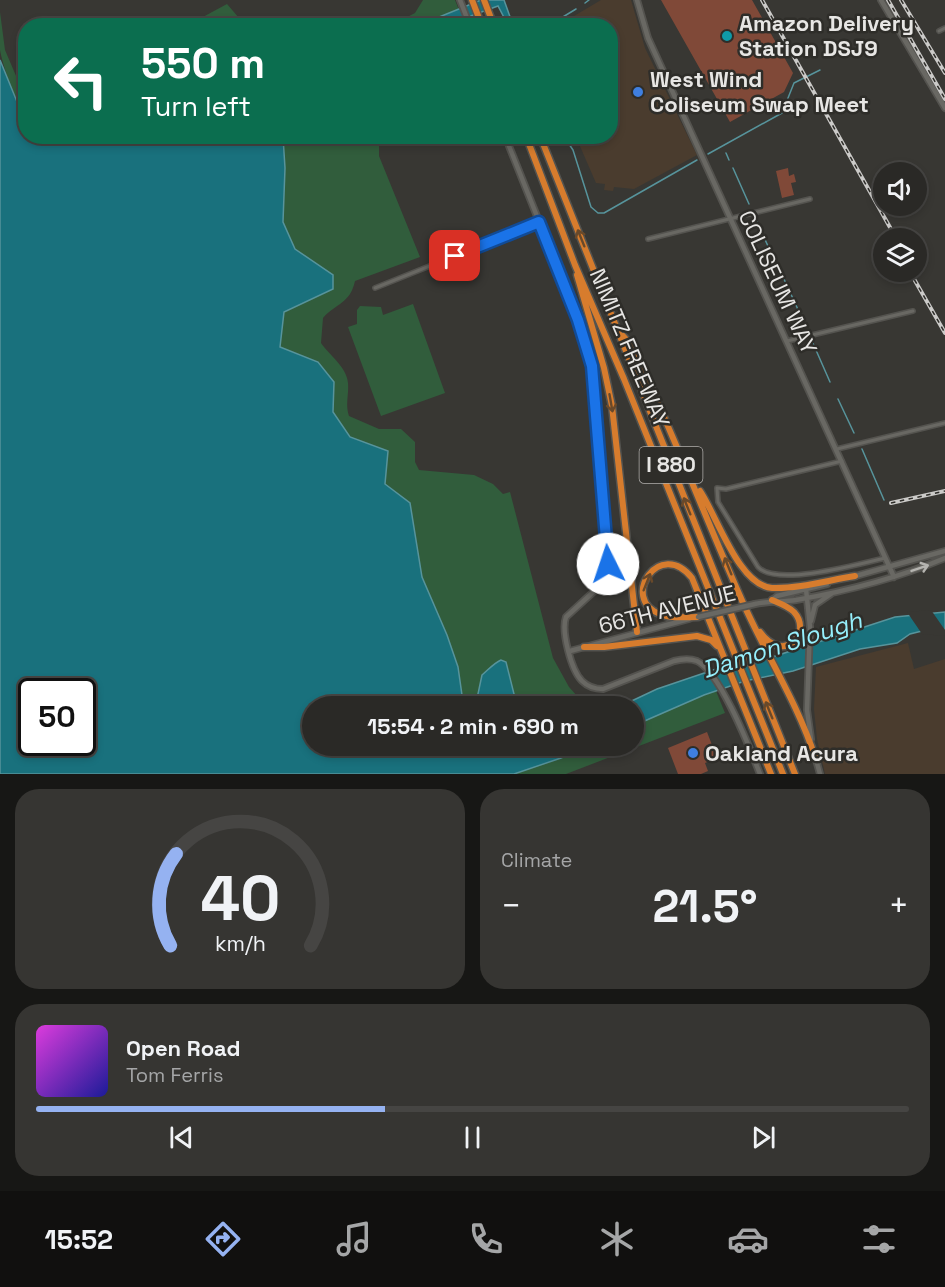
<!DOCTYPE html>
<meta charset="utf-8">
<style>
:root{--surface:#2a2926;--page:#363532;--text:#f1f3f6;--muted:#a5a6a7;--line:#464543;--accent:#95b2f1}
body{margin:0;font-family:"Space Grotesk",sans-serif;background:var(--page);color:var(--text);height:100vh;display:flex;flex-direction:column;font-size:22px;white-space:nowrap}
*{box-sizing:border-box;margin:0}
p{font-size:20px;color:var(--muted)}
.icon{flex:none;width:33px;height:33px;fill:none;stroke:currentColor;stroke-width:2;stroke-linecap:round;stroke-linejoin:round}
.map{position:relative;height:774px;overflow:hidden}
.panel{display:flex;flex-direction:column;gap:15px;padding:15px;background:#171715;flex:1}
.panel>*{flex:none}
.banner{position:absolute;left:18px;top:18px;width:600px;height:126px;border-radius:24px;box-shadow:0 3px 9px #0003,0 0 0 2px var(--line);background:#0b6e4f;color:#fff;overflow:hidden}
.tools{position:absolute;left:873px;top:162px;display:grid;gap:12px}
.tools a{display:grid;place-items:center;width:54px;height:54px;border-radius:50%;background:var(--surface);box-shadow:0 3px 9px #0003,0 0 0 2px var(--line);font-size:30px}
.speed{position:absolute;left:18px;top:678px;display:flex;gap:12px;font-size:30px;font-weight:700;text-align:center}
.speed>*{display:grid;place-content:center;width:78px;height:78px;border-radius:50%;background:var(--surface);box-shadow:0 3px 9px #0003,0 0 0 2px var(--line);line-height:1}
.speed .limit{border:3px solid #111;border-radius:9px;background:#fff;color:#111}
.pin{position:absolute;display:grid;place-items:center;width:51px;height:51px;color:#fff;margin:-26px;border-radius:12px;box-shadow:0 3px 9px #0006}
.me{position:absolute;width:66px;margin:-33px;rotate:356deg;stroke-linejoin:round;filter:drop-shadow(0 0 4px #0008)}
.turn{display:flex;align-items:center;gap:21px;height:126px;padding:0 24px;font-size:27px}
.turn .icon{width:78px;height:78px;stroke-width:2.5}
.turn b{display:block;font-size:42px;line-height:51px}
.big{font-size:45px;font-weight:600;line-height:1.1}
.panel .tile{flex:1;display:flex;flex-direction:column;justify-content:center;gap:9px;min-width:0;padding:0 21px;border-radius:24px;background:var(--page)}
.panel .dial{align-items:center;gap:0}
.dial svg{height:156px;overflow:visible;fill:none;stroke:var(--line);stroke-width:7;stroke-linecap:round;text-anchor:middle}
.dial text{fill:var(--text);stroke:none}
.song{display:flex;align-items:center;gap:18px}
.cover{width:72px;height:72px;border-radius:9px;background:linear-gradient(135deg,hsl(300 70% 55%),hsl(240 70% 35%))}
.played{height:6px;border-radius:3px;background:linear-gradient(90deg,var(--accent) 40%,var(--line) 40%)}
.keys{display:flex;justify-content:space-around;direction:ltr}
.heat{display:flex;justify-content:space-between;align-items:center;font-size:33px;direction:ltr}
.panel .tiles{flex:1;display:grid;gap:15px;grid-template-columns:1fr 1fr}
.tile:last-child{grid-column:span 2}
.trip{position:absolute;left:302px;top:696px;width:342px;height:60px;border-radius:30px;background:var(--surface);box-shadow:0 3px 9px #0003,0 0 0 2px var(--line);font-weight:600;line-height:60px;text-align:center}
.tab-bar{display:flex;height:96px;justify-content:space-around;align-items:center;background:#11100f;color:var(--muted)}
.tab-bar .icon{width:42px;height:42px}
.tab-bar .active{color:var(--accent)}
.tab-bar b{font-size:27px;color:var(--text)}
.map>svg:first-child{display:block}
.commercial{fill:#4a3c2e}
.green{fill:#315d3c;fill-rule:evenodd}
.water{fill:#19717d;stroke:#57949c;stroke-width:1.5;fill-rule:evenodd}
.pier{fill:#383733}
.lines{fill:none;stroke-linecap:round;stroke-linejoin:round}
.stream{stroke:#57949c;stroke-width:1.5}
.building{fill:#804938}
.minor-casing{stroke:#54534f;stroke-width:6}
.tertiary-casing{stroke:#54534f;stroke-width:8}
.secondary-casing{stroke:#54534f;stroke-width:8}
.motorway-casing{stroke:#54534f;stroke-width:9}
.minor{stroke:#696863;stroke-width:3}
.tertiary{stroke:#696863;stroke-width:4.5}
.secondary{stroke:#696863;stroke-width:4.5}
.motorway{stroke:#d77c2d;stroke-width:6}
.rail-casing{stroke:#cbcac8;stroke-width:4}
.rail{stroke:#2e2d29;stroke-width:1.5;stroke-dasharray:4.5;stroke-linecap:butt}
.tertiary-bridge-casing{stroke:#54534f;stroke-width:8;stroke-linecap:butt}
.tertiary-bridge{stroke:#696863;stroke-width:4.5}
.oneway{stroke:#69492a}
.oneway2{stroke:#b5b4b0}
.route-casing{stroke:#114b97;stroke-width:15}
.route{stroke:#1a73e8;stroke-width:10}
.culture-dot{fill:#0f9aa8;stroke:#2e2d29;stroke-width:2}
.shop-dot{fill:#3f7fe0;stroke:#2e2d29;stroke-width:2}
.labels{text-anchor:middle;stroke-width:5;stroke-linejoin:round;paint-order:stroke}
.shield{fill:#2e2d29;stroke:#b0aeac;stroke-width:1.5}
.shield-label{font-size:21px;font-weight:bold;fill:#e7e6e4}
.poi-label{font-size:22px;font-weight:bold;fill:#e7e6e4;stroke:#2e2d29;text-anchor:start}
.street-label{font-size:22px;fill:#e7e6e4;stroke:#2e2d29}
.water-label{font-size:24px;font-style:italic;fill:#96f0fd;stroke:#2e2d29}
</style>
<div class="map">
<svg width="945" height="774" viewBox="0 0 945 774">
<rect width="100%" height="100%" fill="#383733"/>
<path class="commercial" d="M 601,0 L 631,0 L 645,48 L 697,155 L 634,189 L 614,187 L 613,191 L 604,190 L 605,184 L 596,183 L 576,137 L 610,136 L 610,26 L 559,25 Z
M 908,643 L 914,669 L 945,659 L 945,774 L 825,774 L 817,739 L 814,709 L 816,667 Z"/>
<path class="green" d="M 423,0 L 455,0 L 465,25 L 390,26 L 415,13 Z
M 227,4 L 245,25 L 188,25 Z
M 0,12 L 5,50 L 25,97 L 25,110 C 15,103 2,63 0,50 C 0,38 0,24 0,12 Z
M 12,90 L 20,109 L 25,112 L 26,136 L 379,137 L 379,156 L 420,257 L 355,281 C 350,304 336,303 323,318 L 321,343 C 329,355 347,367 348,383 C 349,395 345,404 349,416 L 379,429 L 401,429 L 415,442 L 415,462 L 419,470 L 474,475 L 493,484 L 503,494 L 510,492 L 553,658 L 569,687 L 578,697 L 594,706 L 312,706 L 312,746 L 633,746 L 633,726 L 704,695 L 716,691 L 725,713 L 566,774 L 0,774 ZM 32,692 L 82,692 L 82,742 L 32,742 Z
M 413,304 L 445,393 L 381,416 L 348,327 L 357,324 L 357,310 L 360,306 L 381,307 L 383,315 Z"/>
<path class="water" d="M 481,0 L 504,0 L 513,25 L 508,25 L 498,6 L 446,25 L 417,26 Z
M 0,60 L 20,109 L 25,112 L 26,136 L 283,137 L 285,168 L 283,222 L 295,249 L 333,275 L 333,289 L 284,312 L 280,347 L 318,362 L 334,382 L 333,412 L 350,437 L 388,451 L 385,484 L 410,503 L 422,577 L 447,635 L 458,667 L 463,702 L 473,700 L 478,694 L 482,675 C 488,670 494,663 501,660 L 506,662 L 517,706 L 312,706 L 312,746 L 588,746 L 561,758 L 514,774 L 0,774 ZM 32,692 L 82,692 L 82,742 L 32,742 Z
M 945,612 L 945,633 L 922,631 L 910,634 L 897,643 L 860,649 L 793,671 L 745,681 L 704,695 L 633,726 L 633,706 L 621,706 L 657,689 L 722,667 L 760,661 L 895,617 Z"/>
<path class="pier" d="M 931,610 L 945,630 L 945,636 L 922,634 L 907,612 Z"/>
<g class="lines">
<path class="stream" d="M 585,3 L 589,0
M 548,26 L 576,9
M 556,136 L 569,144 L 573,150 L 591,207 L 598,213 L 604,213 L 697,160
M 726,153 L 729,160
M 708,154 L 782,113 L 794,83 L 820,70
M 733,168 L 749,204
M 757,222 L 773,257
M 778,266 L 806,327
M 812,341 L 830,382
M 838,399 L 854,433
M 862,449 L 884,500"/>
</g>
<path class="building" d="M 661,0 L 752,0 L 793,73 L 784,92 L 730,122 Z
M 788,168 L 789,176 L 794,174 L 796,182 L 791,183 L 794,195 L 782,198 L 776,171 Z
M 707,732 L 717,758 L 705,763 L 708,771 L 701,774 L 678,774 L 668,748 Z"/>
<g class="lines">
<defs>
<path id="minor" d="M 939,31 L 945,28
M 648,239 L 810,199
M 375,288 L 539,222
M 787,341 L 913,311
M 837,449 L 945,423
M 842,461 L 726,489 L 717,488 L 718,502 L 758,567 C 776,587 860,564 885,558"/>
<path id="tertiary" d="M 637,0 L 648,38 L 894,577
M 852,577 L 945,551
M 806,589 L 810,627 L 807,710 L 811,739
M 772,600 L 777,596 L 827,584
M 755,604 C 769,601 782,602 796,600 C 847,591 898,578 945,558
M 811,621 L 815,605 L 831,594
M 570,651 L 689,619
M 815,756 L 820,774"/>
<path id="secondary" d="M 460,0 L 470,26
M 881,0 L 945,108
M 505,136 L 572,304 L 592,366 L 608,571 L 602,584 L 566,617 C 561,631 571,670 582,681 C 588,687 595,689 603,689 L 674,661 C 682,659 689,658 697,661 C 721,673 750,749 760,774"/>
<path id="motorway" d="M 472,0 L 482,26
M 484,0 L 494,26
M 526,136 L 575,265 L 624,379 L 783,774
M 540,136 L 795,774
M 577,275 L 604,368 L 612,406 L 637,632
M 623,336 L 631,345 C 671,427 703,512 740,596 C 763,650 797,701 815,757
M 700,491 C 717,516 739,586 772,588 C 799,589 829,580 855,576
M 698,617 C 685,617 672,619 660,614 C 619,599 660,537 692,578 L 771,774
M 760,632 C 784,665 813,633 794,612 C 788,606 779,603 772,600
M 584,647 L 604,647 L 697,636 L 711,640 L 717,646"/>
</defs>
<use href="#minor" class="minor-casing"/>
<use href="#tertiary" class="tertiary-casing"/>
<use href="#secondary" class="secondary-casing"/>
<use href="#motorway" class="motorway-casing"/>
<use href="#minor" class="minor"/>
<use href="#tertiary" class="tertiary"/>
<use href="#secondary" class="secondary"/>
<use href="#motorway" class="motorway"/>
<defs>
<path id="rail" d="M 762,0 L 896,238
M 888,0 L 945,99
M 901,0 L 945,73
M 910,272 L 945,333
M 891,503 L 945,491"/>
</defs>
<use href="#rail" class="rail-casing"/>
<use href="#rail" class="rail"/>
<defs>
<path id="tertiary-bridge" d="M 698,617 L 755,604"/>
</defs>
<use href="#tertiary-bridge" class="tertiary-bridge-casing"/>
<use href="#tertiary-bridge" class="tertiary-bridge"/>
</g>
<defs><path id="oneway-shaft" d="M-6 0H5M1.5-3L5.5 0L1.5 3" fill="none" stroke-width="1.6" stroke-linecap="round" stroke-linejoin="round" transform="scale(1.5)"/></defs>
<g class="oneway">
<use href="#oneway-shaft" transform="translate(581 238) rotate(-112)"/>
<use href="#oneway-shaft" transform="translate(611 403) rotate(80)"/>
<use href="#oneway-shaft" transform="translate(687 506) rotate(-112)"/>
<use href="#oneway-shaft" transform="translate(728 566) rotate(-112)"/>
<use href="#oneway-shaft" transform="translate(647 582) rotate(-68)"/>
<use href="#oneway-shaft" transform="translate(769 710) rotate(-112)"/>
</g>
<use class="oneway2" href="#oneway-shaft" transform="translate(920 568) rotate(-19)"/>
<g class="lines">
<defs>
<path id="route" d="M 455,256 L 539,222 L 578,320 L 592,366 L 608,564"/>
</defs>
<use href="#route" class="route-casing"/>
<use href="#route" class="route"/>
</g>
<circle class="culture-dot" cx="727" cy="36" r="6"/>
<g class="shop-dot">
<circle cx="638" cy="92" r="6"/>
<circle cx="693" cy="753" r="6"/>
</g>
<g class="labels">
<rect class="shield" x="639.5" y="447" width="63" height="36" rx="4.5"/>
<g class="shield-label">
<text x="671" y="472">I 880</text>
</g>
<g class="poi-label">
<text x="739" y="31">Amazon Delivery<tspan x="739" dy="25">Station DSJ9</tspan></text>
<text x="650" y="87">West Wind<tspan x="650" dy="25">Coliseum Swap Meet</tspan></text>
<text x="705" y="761">Oakland Acura</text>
</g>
<g class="street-label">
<text transform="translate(778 282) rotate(65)" y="8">COLISEUM WAY</text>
<text transform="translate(630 348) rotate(67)" y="8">NIMITZ FREEWAY</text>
<text transform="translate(667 609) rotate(-14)" y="8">66TH AVENUE</text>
</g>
<g class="water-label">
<text transform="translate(782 645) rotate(-18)" y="8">Damon Slough</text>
</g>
</g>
</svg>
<div class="tools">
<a><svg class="icon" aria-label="sound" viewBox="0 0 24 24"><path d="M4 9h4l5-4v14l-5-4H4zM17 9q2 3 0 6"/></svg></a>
<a><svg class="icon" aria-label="layers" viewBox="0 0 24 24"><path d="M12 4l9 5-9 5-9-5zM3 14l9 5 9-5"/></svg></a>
</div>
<div class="speed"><div class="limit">50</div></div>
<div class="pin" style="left:455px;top:256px;background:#d93025"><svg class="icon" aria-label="arrive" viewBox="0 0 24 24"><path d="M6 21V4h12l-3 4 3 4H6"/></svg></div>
<svg class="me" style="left:608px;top:564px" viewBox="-20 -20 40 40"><circle r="19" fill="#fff"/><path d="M0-13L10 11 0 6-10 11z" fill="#1a73e8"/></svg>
<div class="trip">15:54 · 2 min · 690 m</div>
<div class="banner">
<div class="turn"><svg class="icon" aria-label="left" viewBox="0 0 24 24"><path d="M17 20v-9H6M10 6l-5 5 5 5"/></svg><div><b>550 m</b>Turn left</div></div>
</div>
</div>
<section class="panel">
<div class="tiles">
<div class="tile dial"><svg viewBox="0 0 100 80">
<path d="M14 69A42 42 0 1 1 86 69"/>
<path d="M14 69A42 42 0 0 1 17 22" stroke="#95b2f1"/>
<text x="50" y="56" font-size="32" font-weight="700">40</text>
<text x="50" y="72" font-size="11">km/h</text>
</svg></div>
<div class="tile"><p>Climate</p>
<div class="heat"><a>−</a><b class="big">21.5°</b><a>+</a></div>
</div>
<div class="tile">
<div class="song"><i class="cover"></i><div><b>Open Road</b><p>Tom Ferris</p></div></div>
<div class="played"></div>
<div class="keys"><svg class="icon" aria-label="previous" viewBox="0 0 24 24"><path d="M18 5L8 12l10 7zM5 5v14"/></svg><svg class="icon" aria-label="pause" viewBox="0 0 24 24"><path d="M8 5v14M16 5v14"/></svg><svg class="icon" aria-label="next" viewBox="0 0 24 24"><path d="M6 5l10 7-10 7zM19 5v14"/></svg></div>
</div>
</div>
</section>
<nav class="tab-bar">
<b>15:52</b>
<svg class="icon active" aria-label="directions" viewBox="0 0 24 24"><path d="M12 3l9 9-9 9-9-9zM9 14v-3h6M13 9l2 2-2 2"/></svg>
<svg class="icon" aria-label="music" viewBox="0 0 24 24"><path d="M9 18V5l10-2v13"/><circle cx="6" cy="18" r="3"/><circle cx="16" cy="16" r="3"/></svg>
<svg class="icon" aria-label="phone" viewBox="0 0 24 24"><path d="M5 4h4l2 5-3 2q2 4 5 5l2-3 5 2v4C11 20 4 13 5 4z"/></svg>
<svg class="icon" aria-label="climate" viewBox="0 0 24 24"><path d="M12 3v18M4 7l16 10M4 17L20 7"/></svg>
<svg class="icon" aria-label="car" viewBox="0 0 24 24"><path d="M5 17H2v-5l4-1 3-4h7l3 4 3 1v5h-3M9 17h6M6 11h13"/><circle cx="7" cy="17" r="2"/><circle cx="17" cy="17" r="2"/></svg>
<svg class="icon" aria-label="filters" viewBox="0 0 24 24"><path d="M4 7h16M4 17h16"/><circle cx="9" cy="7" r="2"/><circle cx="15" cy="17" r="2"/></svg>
</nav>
